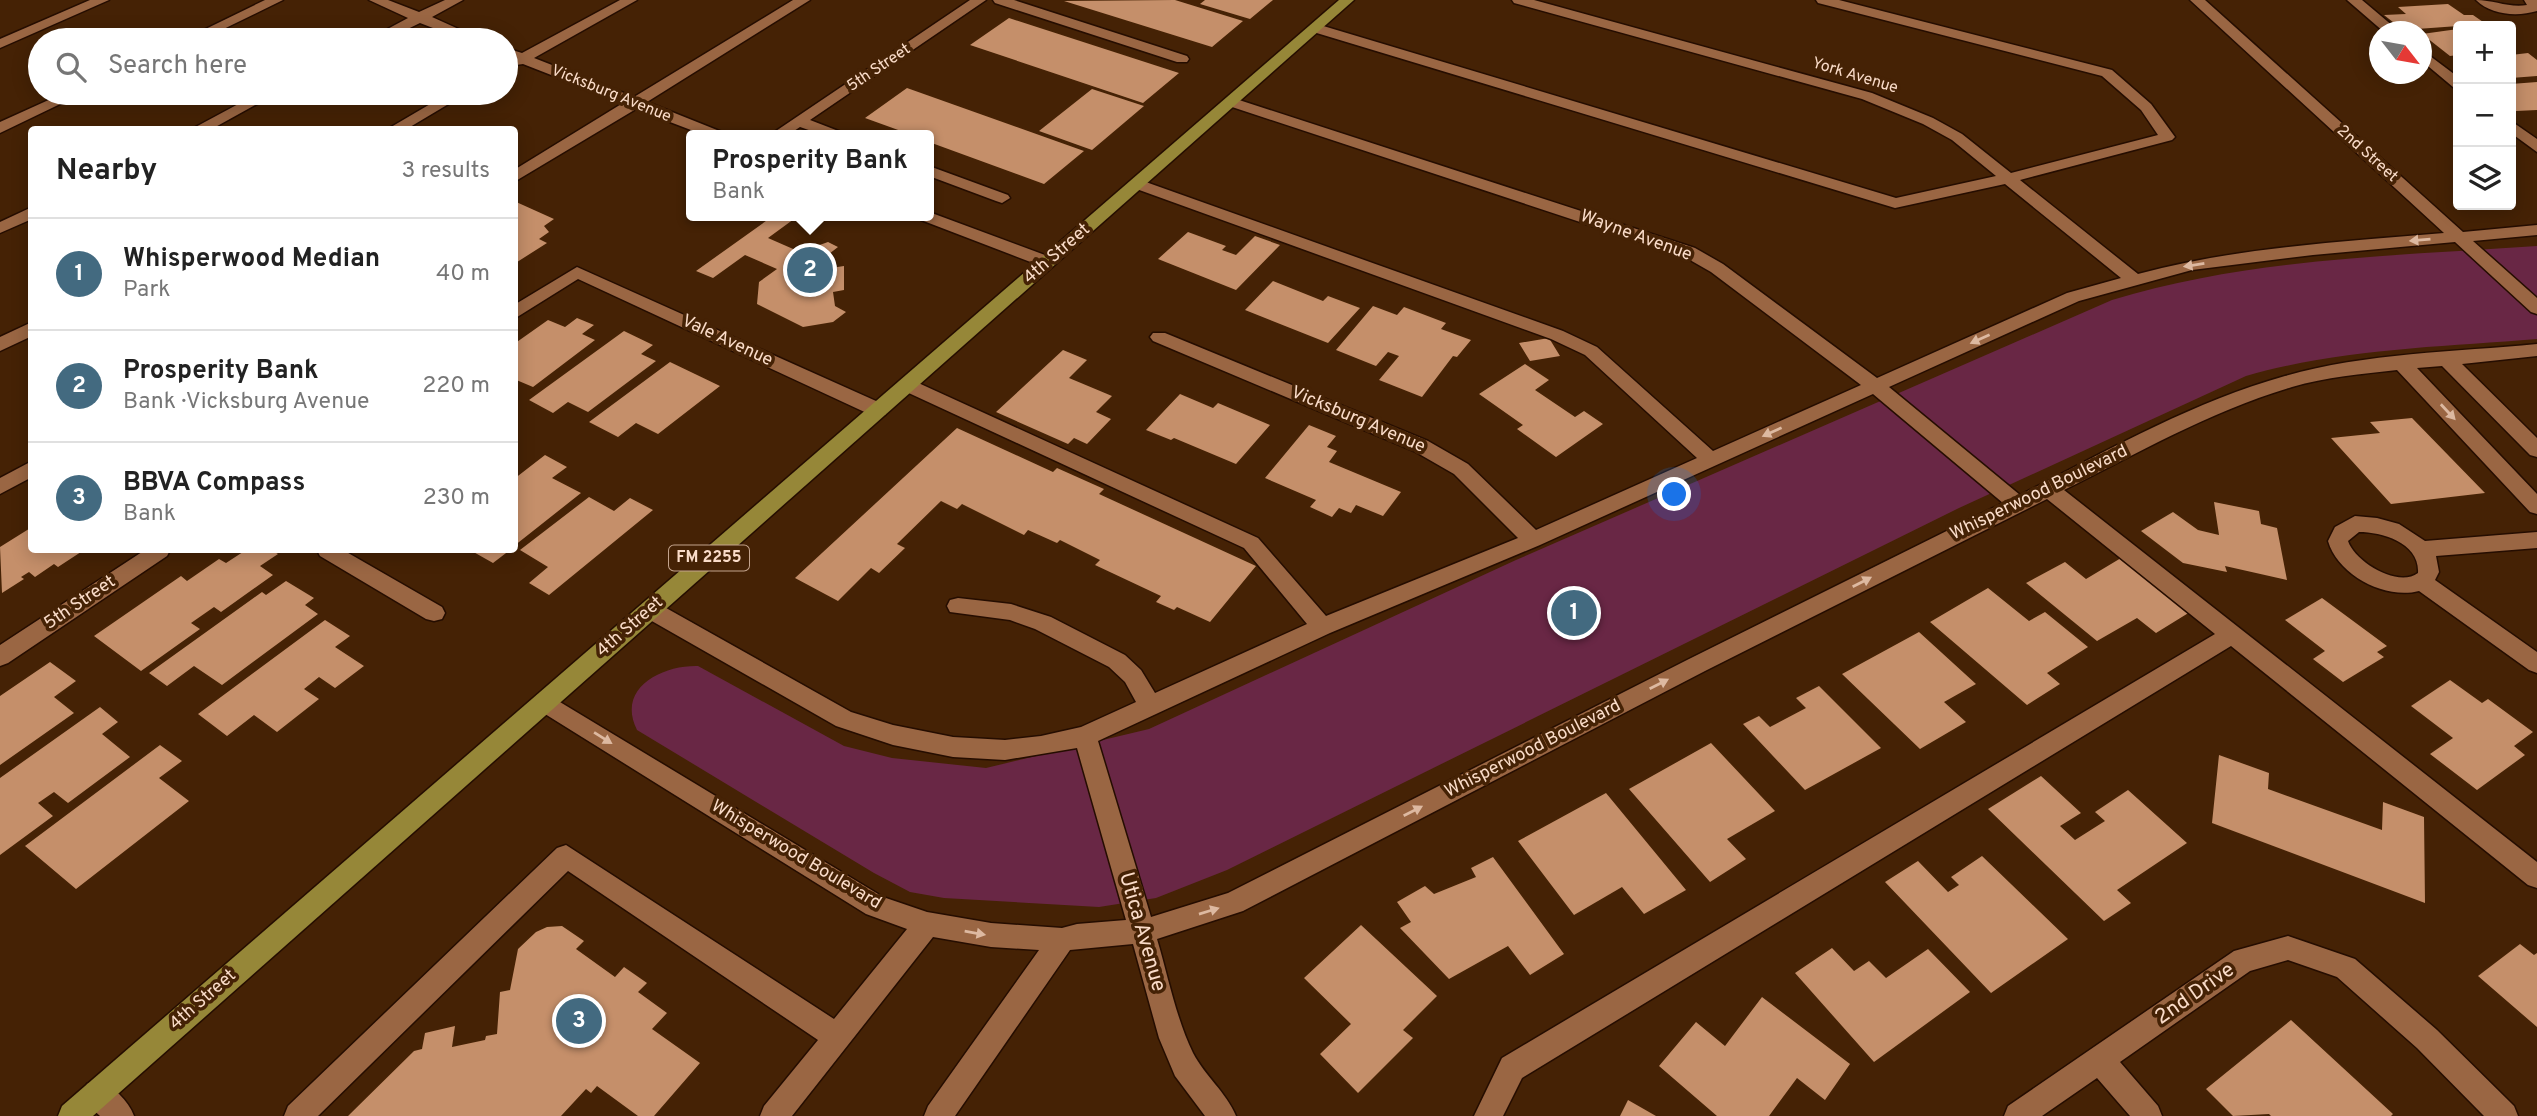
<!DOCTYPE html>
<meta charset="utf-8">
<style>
:root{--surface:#fff;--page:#f6f6f6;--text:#222;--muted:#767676;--line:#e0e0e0;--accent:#436a80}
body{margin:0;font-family:Overpass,sans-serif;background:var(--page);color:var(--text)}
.controls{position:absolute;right:21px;top:21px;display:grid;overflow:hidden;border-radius:7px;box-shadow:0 4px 18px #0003}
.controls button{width:63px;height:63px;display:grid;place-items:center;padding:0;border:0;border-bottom:2px solid var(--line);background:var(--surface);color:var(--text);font:35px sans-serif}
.compass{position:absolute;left:2369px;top:21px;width:63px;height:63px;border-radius:50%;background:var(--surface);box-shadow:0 4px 18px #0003;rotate:121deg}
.you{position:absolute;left:1675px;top:495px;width:24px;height:24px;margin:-18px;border:5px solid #fff;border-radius:50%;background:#1a73e8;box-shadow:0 0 0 10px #1a73e833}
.badge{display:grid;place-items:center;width:46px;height:46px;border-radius:50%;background:var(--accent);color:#fff;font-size:23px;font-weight:700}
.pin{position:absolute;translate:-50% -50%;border:4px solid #fff;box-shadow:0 2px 7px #0006}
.popup{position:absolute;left:686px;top:130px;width:248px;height:91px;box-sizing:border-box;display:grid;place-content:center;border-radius:7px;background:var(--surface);filter:drop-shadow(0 2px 5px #0005);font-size:23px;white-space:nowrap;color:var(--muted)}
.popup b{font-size:26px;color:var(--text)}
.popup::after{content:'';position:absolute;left:50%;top:100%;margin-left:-14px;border:14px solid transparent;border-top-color:var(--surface)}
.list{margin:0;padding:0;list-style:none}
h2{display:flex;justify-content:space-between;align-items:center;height:91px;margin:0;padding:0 28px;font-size:30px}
h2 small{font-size:23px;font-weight:400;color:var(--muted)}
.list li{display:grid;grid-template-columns:46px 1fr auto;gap:21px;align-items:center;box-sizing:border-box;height:112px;padding:0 28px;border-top:2px solid var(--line)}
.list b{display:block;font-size:26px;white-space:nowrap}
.list p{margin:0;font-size:23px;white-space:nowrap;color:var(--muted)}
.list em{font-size:23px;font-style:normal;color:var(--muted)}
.icon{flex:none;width:38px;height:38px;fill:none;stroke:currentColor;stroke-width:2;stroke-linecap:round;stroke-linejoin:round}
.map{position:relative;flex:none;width:2537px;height:1116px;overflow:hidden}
.search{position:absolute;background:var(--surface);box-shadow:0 4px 18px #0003;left:28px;top:28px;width:490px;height:77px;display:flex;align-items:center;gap:18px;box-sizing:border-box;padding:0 24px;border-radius:38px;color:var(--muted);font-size:26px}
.panel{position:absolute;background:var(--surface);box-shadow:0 4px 18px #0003;left:28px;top:126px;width:490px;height:427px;border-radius:7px}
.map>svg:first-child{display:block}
.green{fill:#692745}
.building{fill:#c58f6a}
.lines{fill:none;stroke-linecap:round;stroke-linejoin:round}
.minor-casing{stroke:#250d00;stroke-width:3}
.major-casing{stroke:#250d00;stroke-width:3}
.minor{fill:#9a6643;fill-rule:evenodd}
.major{fill:#968738;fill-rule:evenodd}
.oneway{fill:#ddb9a1}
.labels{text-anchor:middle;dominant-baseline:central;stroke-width:7;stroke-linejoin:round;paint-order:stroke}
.far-street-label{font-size:16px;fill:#fadcc9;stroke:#452205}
.shield{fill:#452205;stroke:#c4a48e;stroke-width:2}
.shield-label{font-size:16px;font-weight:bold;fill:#fadcc9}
.street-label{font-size:18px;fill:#fadcc9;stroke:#452205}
.near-street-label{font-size:21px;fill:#fadcc9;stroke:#452205}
</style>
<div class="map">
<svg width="2537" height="1116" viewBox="0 0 2537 1116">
<rect width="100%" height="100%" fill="#452205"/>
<path class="green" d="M2537 246V339C2439 347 2340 349 2246 376L1959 508 1227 870 1156 898 1099 907 944 898 910 892 874 873 637 730C616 688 662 665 698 666L844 746 892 758 986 768 1149 729 1516 560 2112 300C2251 258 2393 256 2537 246Z"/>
<path class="building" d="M1175 0 1243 21 1212 47 1064 1Z
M1205 0H1273L1250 19 1200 4Z
M2448 4 2464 15H2473L2486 24 2403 30 2384 15 2406 14 2398 7Z
M1009 18 1179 73 1143 103 970 45Z
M2458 29V55L2450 56 2422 34Z
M2528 53 2537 60V76L2511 78V55Z
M2537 82V110L2516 111 2511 107V84Z
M907 88 1084 151 1044 184 929 142V135H912L865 118Z
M1092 89 1144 106 1092 150 1039 131Z
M514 201 554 219 544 226 549 232 539 239 547 243 514 264Z
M773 216 794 219 768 238 800 252 828 242 838 247 829 254 831 268 844 266V290L833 292 835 306 846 312 833 322 803 327 757 304 759 282 777 269 745 255 713 278 696 271Z
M1188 232 1226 246 1222 250 1236 255 1255 236 1280 245 1236 290 1158 259Z
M1273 281 1323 301 1328 296 1360 308 1328 343 1245 310Z
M1373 306 1397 315 1404 307 1446 323 1441 329 1471 340 1457 357 1453 356 1422 397 1379 380 1399 356 1388 352 1376 366 1336 350Z
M577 318 594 325 582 334 595 340 533 387 514 379V344L548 320 565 327Z
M624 331 653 345 641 354 656 361 588 412 568 402 553 413 529 400Z
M1549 338 1560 356 1530 361 1519 343Z
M1063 350 1087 360 1069 378 1112 396 1096 412 1111 419 1087 444 1074 438 1068 444 996 412Z
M670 362 720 386 658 434 636 423 618 437 589 422Z
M1525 364 1549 380 1535 390 1575 417 1584 411 1603 424 1556 457 1517 429 1523 425 1479 394Z
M1180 394 1213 408 1218 403 1270 425 1236 464 1174 438 1171 440 1146 430Z
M2412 418 2485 493 2391 504 2331 438 2380 433 2370 422Z
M1309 425 1336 436 1327 447 1337 451 1329 462 1401 492 1383 516 1356 505 1351 513 1339 508 1332 517 1310 507 1316 500 1265 478Z
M957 428 1053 472 1057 468 1104 489 1099 494 1256 566 1210 622 1177 607 1174 610 1156 602 1161 596 1095 565 1100 560 1060 540 1057 543 1028 530 1024 535 962 504 957 509 941 501 897 544 905 548 879 573 871 568 838 601 795 578Z
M545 455 567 467 552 478 581 493 514 546V479Z
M589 497 614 511 630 498 653 510 549 595 529 583 548 567 520 550Z
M2214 502 2259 511 2261 524 2277 528 2287 580 2225 566 2227 572 2183 563 2141 531 2173 512 2198 530 2219 535Z
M32 527V550H84L58 567 54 564 35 577 29 572 21 577 24 579 2 593 0 547Z
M246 550H271L278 554 260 566 273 575 221 612 214 607 191 623 200 629 141 671 94 636 181 576 187 581 219 559 226 563Z
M470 550H510L493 563Z
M2121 558 2190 612 2156 633 2137 618 2097 641 2026 583 2065 562 2086 579Z
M286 581 314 598 305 605 318 614 222 685 194 666 167 686 149 673 262 592 266 595Z
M1988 588 2029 621 2045 612 2088 647 2047 673 2060 684 2027 705 1930 622Z
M2322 598 2387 646 2377 652 2384 657 2343 682 2313 659 2325 651 2285 620Z
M325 620 350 636 335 647 364 666 335 688 319 677 304 689 319 699 277 732 254 715 227 736 198 714Z
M1919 632 1976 684 1944 702 1966 722 1920 749 1842 674Z
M50 662 76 681 54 697 74 713 0 765V696Z
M2450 680 2482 703 2488 699 2533 732 2514 746 2525 755 2477 790 2430 754 2453 738 2411 706Z
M1819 686 1881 748 1805 790 1743 724 1759 716 1770 727 1806 708 1796 698Z
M100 707 118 722 102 734 130 757 68 803 54 792 38 803 53 816 0 855V778Z
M1711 743 1775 811 1727 839 1746 859 1710 882 1629 789Z
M160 745 182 761 159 778 189 801 76 889 25 846Z
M2219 755 2269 773 2268 789 2382 830 2383 802 2424 817 2425 903 2212 823Z
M2041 776 2081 813 2060 826 2075 840 2105 821 2095 812 2128 790 2187 843 2117 890 2131 903 2104 921 1988 809Z
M1606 793 1686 890 1644 914 1622 887 1574 915 1518 841Z
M1982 856 2068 939 1991 993 1885 882 1918 861 1948 892 1959 885 1951 877Z
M1493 857 1564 954 1530 975 1508 946 1449 979 1400 928 1411 922 1397 902 1425 886 1434 894 1476 877 1471 868Z
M1361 925 1437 996 1403 1030 1413 1038 1358 1093 1320 1054 1351 1024 1304 978Z
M562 926 584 941 576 949 615 977 624 967 647 983 638 992 667 1013 652 1029 700 1063 654 1116H638L597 1086 591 1093 586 1089 561 1116H348L414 1051 422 1049 425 1033 455 1026 452 1047 485 1040 486 1036 497 1034 500 992 510 990 518 949 536 932 547 927Z
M2520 944 2534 955 2537 953V1027L2478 976Z
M1832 948 1854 971 1869 961 1886 978 1928 949 1970 992 1874 1062 1795 973Z
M1762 997 1850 1064 1825 1100 1797 1078 1769 1116H1717L1659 1066 1696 1022 1725 1046Z
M2291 1020 2393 1114 2391 1116H2271L2269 1114 2233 1116 2206 1089Z
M1628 1100 1656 1116H1620Z"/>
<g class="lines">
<g class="minor-casing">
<path id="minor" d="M90 0H109L0 48V39Z
M265 0H283L201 40H183Z
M369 0H388L419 12 445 0H463L432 17 483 40H464L420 23 385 40H367L408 18Z
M620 0H637L534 58 634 97 793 0H810L647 102 722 132 725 135H704L636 109 514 182V170L623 103 523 64 509 66 507 63 511 59 506 57V48L522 53Z
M970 0H986L810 120 841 132 844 135H823L800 127 788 135H770Z
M993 0H1014L1187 56 1189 59 1187 62H1177L995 3Z
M1512 0H1534L1872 93 1933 118 1962 134 2011 173 2158 135 2141 110 2102 76 1818 3 1816 0H1839L2112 70 2151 104 2175 137 2172 140 2020 180 2138 274C2237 247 2342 242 2444 233L2190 0H2205L2463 232 2537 225V235L2473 241 2537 298V314L2531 312 2455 242 2313 255 2192 270 2079 301 1889 387 2020 495C2105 452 2192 402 2285 376 2364 353 2456 352 2537 344V356L2462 364 2537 438V457L2530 455 2442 366 2417 368 2537 494V514L2530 512 2397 370C2362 374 2326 377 2292 387 2211 411 2138 453 2064 490L2537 862V888L2528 885 2231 646 1522 1078 1503 1116H1474L1502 1058 2215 634 2047 499 1705 671 1243 911 1157 939C1168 976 1176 1018 1193 1053 1205 1076 1226 1092 1236 1116H1205L1175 1076 1159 1038 1133 944 1070 950 955 1116H924L928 1106 1039 950 991 947 933 937 792 1116H760L764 1106 818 1040 568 871 318 1116H284L288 1106 557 848 566 845 834 1019 907 929 866 914 537 709 534 702 537 695 545 693 883 897 927 912 991 923 1062 928 1077 924 1126 920 1077 748 1005 760 953 757 893 745 836 726 643 616 640 610 643 604 651 602 659 604 851 712 893 725 953 737 1005 740 1041 736 1081 727 1136 702 1125 682 1109 667 1035 629 1010 620 950 612 947 606 950 600 958 598 1011 604 1051 617 1125 655 1141 670 1155 693 1307 624 1244 548 900 389 898 385 900 381H914L1258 538 1326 616 1518 538 1454 474 1414 451 1153 341 1150 337 1153 333H1165L1428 441 1468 464 1536 530 1697 458 1585 355 1551 339 1131 187 1129 184 1131 181H1143L1563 331 1597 347 1713 451 1861 385 1711 272 1683 256 1226 105 1223 102 1226 99H1236L1695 248 1723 264 1877 378 2067 293 2121 278 2005 184 1895 208 1310 31 1308 28 1315 24 1320 25 1896 198 1996 176 1952 140 1923 124 1862 99 1514 3ZM1873 394 2003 503 1689 659 1228 893 1151 917 1098 741 1330 633 1540 545Z
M2347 0H2362L2400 32H2384Z
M2476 0C2494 0 2509 8 2527 5L2524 0H2537V11C2517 17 2491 15 2476 0Z
M2422 50 2458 77V88L2453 87 2422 61Z
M64 93H83L0 133V122Z
M259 93H277L210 130H190Z
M449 93H467L405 130H386Z
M2511 121 2537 139V152L2511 133Z
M929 166 1008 195 1010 198 1002 203 996 201 929 176Z
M32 207V219L0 233V222Z
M929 212 1053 258 1056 262 1047 267 1041 266 921 220 919 216H929Z
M577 267 885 405 888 410 885 415H871L578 279 514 319V305Z
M32 322V336L0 351V337Z
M32 461V477L0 494V478Z
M2355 516 2377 518 2399 524 2425 541 2537 532V548L2436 556 2439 572 2435 580 2537 652V673L2529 670 2419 591C2385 600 2338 575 2328 541L2335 527ZM2359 532C2382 532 2420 543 2418 573 2398 588 2355 562 2348 541Z
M145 550H170L167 556 8 663 0 666V645Z
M317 550H343L442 607 445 613 442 619 434 621 426 619 320 556Z
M2288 936 2355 959 2437 1030 2514 1106 2518 1116H2484L2417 1048 2337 977 2288 960 2250 971 2120 1062 2158 1106 2162 1116H2130L2097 1078 2042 1116H2004L2008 1106 2234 951Z
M97 1080C113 1086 128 1100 134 1116H100L87 1104 83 1094 87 1084Z"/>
</g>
<g class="major-casing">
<path id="major" d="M1339 0H1354L93 1116H58L62 1106Z"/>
</g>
<use href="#minor" class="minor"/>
<use href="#major" class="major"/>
</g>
<defs><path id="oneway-solid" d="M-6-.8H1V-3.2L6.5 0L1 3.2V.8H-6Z" transform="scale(1.75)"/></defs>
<g class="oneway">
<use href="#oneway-solid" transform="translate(2420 240) rotate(175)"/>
<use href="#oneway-solid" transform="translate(2194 265) rotate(171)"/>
<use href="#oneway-solid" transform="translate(1980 339) rotate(156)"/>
<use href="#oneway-solid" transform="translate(2448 412) rotate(47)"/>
<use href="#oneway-solid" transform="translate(1772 432) rotate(156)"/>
<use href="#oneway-solid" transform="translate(1862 582) rotate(-27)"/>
<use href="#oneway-solid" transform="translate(1659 684) rotate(-27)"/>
<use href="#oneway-solid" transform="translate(603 738) rotate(32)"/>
<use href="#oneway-solid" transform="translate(1413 811) rotate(-27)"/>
<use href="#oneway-solid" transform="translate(1209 911) rotate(-17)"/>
<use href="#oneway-solid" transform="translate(975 933) rotate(10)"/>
</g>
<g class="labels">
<g class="far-street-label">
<text transform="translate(879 68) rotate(-34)">5th Street</text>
<text transform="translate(1855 76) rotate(17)">York Avenue</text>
<text transform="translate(611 94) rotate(22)">Vicksburg Avenue</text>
<text transform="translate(2367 154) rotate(42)">2nd Street</text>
</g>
<rect class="shield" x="669" y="545.5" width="80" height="25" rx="5"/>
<g class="shield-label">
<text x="709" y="558">FM 2255</text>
</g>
<g class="street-label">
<text transform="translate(1636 236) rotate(20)">Wayne Avenue</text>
<text transform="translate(1057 254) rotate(-41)">4th Street</text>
<text transform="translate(727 341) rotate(25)">Vale Avenue</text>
<text transform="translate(1358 420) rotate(23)">Vicksburg Avenue</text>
<text transform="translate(2039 493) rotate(-26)">Whisperwood Boulevard</text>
<text transform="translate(80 603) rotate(-34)">5th Street</text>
<text transform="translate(630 627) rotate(-41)">4th Street</text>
<text transform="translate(1533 749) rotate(-27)">Whisperwood Boulevard</text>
<text transform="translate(796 855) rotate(31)">Whisperwood Boulevard</text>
<text transform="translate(203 1000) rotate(-41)">4th Street</text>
</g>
<g class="near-street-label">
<text transform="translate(1142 932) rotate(74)">Utica Avenue</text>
<text transform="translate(2195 994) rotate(-35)">2nd Drive</text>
</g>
</g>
</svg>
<div class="controls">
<button>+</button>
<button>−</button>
<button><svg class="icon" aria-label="layers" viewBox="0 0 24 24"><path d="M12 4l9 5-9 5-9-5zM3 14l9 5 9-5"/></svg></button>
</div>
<svg class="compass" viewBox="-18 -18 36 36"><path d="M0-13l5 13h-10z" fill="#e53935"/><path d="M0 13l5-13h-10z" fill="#767676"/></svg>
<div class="you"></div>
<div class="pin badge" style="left:1574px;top:613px">1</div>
<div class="pin badge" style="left:810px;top:270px">2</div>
<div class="popup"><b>Prosperity Bank</b>Bank</div>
<div class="pin badge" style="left:579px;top:1021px">3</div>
<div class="search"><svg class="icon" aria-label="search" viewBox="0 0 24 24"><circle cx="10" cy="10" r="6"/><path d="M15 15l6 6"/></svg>Search here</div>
<section class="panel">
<h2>Nearby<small>3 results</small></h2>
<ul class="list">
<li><span class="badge">1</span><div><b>Whisperwood Median</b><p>Park</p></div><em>40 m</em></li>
<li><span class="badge">2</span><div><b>Prosperity Bank</b><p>Bank · Vicksburg Avenue</p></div><em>220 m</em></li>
<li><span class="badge">3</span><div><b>BBVA Compass</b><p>Bank</p></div><em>230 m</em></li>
</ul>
</section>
</div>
